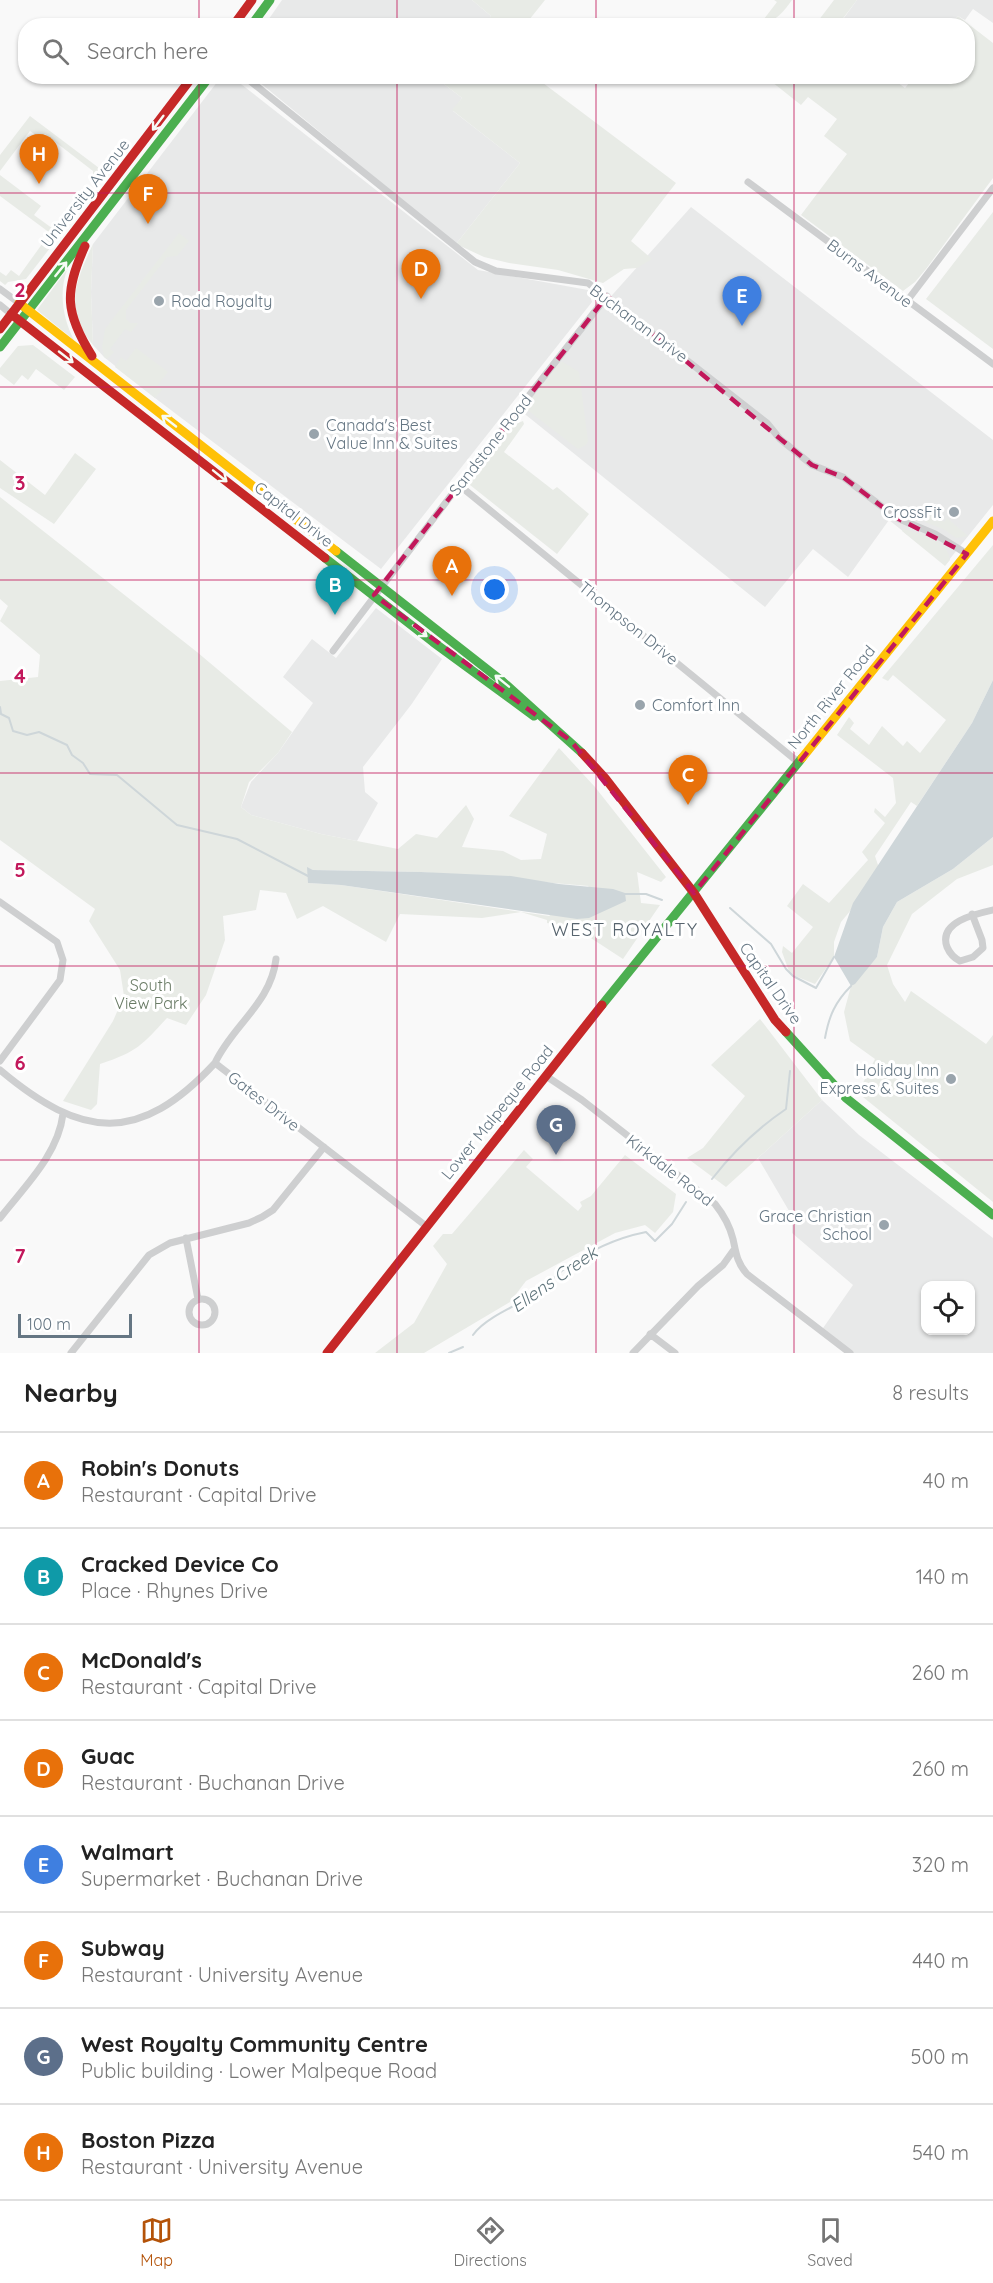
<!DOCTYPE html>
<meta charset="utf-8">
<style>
:root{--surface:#fff;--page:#f6f6f6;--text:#222;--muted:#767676;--line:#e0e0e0;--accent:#b45309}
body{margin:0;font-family:Quicksand,sans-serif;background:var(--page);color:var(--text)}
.controls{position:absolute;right:18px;bottom:18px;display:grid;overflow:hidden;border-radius:12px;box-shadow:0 2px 4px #0004}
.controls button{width:54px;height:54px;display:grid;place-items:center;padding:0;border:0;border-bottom:2px solid var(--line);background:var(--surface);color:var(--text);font:30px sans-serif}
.scale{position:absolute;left:18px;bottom:15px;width:114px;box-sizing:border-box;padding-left:6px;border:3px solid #657683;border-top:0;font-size:16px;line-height:21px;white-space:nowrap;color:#657683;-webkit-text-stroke:4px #fff;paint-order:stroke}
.you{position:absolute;left:495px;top:590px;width:21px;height:21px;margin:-15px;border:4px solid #fff;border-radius:50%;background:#1a73e8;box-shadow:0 0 0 9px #1a73e833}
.badge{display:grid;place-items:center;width:39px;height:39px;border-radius:50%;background:var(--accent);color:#fff;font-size:20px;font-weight:700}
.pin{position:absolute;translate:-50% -50px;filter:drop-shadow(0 2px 3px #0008)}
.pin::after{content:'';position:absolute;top:32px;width:21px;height:18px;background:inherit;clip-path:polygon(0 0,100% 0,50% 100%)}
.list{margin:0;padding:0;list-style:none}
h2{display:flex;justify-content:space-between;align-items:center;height:78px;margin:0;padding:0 24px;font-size:26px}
h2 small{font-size:20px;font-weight:400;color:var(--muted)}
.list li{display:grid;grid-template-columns:39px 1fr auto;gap:18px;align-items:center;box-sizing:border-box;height:96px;padding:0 24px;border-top:2px solid var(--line)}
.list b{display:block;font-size:22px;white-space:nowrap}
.list p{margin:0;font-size:20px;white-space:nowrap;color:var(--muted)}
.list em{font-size:20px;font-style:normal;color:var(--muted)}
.icon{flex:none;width:33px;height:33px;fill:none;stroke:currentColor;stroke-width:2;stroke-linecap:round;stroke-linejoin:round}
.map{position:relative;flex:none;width:993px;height:1353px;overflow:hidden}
.search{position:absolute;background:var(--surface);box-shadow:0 2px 4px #0004;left:18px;right:18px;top:18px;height:66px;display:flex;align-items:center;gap:15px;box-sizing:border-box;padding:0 21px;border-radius:24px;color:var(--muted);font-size:22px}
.sheet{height:846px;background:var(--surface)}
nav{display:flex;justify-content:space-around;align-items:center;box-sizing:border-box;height:84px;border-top:2px solid var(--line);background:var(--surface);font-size:16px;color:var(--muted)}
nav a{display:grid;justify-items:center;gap:3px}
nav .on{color:var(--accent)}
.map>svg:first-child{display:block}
.built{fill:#e8e9e9;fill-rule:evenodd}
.green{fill:#e8ebe6;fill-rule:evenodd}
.water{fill:#ced6d9}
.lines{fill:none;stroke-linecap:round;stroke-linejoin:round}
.stream{stroke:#ced6d9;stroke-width:2}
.street{stroke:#cecfd0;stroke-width:7}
.fast{stroke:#4caf50;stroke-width:9}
.slow{stroke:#ffc107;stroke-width:9}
.jam{stroke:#c62828;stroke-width:9}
.oneway{stroke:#f6fbf6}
.marked{fill:none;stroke:#c2185b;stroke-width:4.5;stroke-dasharray:12 8;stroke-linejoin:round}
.grid{fill:none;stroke:#c2185b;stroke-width:1.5;stroke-opacity:0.55}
.poi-dot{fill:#99a4ac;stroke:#fff;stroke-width:2}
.labels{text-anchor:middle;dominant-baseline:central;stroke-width:6;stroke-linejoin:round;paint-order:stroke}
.street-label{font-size:16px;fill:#657683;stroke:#fff}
.poi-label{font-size:16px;fill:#657683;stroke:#fff;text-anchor:start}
.park-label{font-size:16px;fill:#687a64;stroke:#fff}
.neighbourhood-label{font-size:18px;letter-spacing:1.5px;fill:#57646e;stroke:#fff}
.water-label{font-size:18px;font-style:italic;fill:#60757c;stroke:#fff}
.grid-label{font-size:20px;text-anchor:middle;font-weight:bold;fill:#c2185b;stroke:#fff;stroke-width:6;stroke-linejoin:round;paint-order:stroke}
</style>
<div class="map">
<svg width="993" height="1353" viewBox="0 0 993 1353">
<rect width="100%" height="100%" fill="#f9f9f9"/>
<path class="built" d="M282 0H472L491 16 485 26H264Z
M857 0H993V23L973 9 965 20 958 16 951 25 838 26Z
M221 77H232L478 270 588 290 592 302 381 569 155 398 104 357 93 345 91 292 93 244Z
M253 77H443L440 81 462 98 453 111 520 163 456 244Z
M691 207 993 440V505L945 565 889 520 848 577 813 549 765 607 521 411 605 303Z
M376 608 442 659 411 705 363 767 365 792 378 803 357 841 321 834 251 815 241 807 251 782 278 753 313 703 283 677 312 639 336 658Z
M822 1100 859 1135 993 1238V1353H852L821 1331 853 1285 792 1233V1216L758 1158ZM926 1286H970V1330H926Z"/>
<path class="green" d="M472 0H545L525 25 485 26 491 16Z
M774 0H792C784 11 775 23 760 24L777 2Z
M834 0H857L838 25H815Z
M958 16 993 43V178L926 269 915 282 903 291 801 215 847 154 824 136 837 119 808 97 801 105 772 82 776 76 890 77 905 88 914 77 968 76V26L951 25Z
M443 76 535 77 676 183 631 241 652 259 637 268 624 269 603 283 558 270 509 263 484 257 456 244 520 163 452 110 462 98 440 81Z
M30 116 107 174 104 179 93 178V171L45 134 40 138 30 131 0 171V155Z
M0 175 41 206 34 215 56 231 90 188 92 194 26 279 8 282 5 285 0 281V272L6 276 11 270 19 276 50 233 0 196Z
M993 212V349L926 299Z
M179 233 189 241 177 256 167 257 126 310V319L130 323H138L131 332 125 329 110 349 114 352 107 359 104 357 102 347 105 329Z
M93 244 91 292 93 345C63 309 76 281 93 244Z
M68 268C58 291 63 319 74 340L37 310Z
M33 345 75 377 64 390 36 369 28 380 22 375 14 385 0 374V368L18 346Z
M136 348 168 372 157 386 162 390 155 398 115 367 121 357 126 361Z
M563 362 579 372 588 441 586 445 578 449 525 408 526 405 558 363Z
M523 421 524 424 504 452 553 490 557 487 589 514 557 554 470 485 473 475 513 425Z
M75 453 96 469 54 524 0 488V460L45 495Z
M0 497 197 652 292 732 278 753 249 782 241 807 251 815 321 834 398 849 416 834 437 838 466 805 474 819 462 847 503 851 521 860 541 859 547 834 509 816 559 748 595 787 666 877 661 882 637 872 641 903 660 905 623 959 577 929 547 923V920L521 912 482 918 400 914 386 942 323 906 297 919 286 893 260 890 256 910 223 916 225 940 206 995 186 1025 167 1018C142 1045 137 1052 100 1064L97 1104 91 1110 63 1101 113 1021 124 996 120 970 89 921 95 909 0 840V681L38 677 40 655 0 621 8 606 0 599ZM308 868 313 870 421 872 589 886 549 916 341 885 308 883Z
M931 513 944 522 947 518 968 536 956 538 945 530 925 522Z
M903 529C920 533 948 540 950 560L945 566 902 531Z
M993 545V680L972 723 917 806 911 802 875 856 881 874 841 922 834 942V957L815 984 790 974 782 952 783 946 792 953 813 927 787 906 803 884 829 903 868 860 862 852 885 823 874 812 875 808 885 817 896 803 893 778 837 735 849 717 854 723 850 729 869 745 882 726 903 746 907 741 920 753 946 720 893 675 888 681 882 678Z
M993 837V865L957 879 912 914 887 965 893 984 905 1002 911 991 986 1044 993 1035V1202L858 1093 875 1059 850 1041 844 1012 851 986 877 957 883 927 897 902 953 869Z
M760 1019 822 1100 726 1187 687 1158 703 1148 745 1096 711 1065Z
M524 1150 533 1159 526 1167 578 1211 582 1206 580 1202 591 1196 625 1155 676 1194 673 1212 655 1233 645 1225 615 1233 526 1281 510 1302 424 1353H375L414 1323 447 1264 433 1246 443 1234H452Z"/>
<path class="water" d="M993 680V837L953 869 897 902 883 927 877 957 855 984 851 986 834 957 853 903 972 723Z
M307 867 313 870 421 872 511 876 559 884 613 889 625 893 626 901 589 918 577 919 341 885 308 883Z"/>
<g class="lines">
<path class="stream" d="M0 707 1 714 9 718 13 731 27 735 39 732 67 745 72 755 83 763 90 774 117 775 177 825 237 839 308 876
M624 894H646L662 900
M730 908 771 944 786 969 793 976 816 988 834 957
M825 1038C829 1016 835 1002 851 986
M712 1179C733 1152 758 1128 786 1109L790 1071
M473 1335C485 1318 517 1305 535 1295 546 1288 553 1277 563 1270 588 1251 616 1238 646 1232L655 1241 672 1224 686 1202
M449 1353 463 1347"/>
<path class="street" d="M244 76 475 262 496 271 588 283 767 423 780 439 812 465 843 477 897 518 935 534 967 554
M748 182 993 364
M0 289 19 303
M907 301 993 188
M0 305 11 314
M459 485 798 762
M333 651 459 485 607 296
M0 902 57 942 63 960 60 980 0 1061
M972 914 982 940 983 948 973 957 960 961C954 958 950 954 947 947 938 922 975 914 993 910
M215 1063C232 1026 271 1003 276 959
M0 1070C82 1139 139 1145 215 1063L426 1226
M546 1076 582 1100 715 1204C723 1214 730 1227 733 1239 736 1253 737 1263 747 1274L850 1353
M0 1218C24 1187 58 1155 63 1114
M186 1238 198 1299
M189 1312a13 13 0 1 1 26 0a13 13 0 1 1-26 0Z
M650 1334 675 1353
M71 1353 149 1255 170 1243 249 1223 262 1217 273 1210 324 1147
M633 1353 698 1286 723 1265 733 1251"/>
<path class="fast" d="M251 26 270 0
M0 347 210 76
M336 551 502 681 582 753
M325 558 433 642 534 716
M602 1005 802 758
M786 1032 846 1098 993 1215"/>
<path class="slow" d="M19 303 336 551
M802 758 993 521"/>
<path class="jam" d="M233 26 252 0
M85 246C64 292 65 313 92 356
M11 314 325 558
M0 329 193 76
M582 753 605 778 694 893 775 1020 786 1032
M327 1353 602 1005"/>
</g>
<defs><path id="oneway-shaft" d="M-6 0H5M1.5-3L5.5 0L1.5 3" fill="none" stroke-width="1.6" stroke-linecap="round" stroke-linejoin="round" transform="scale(1.5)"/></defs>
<g class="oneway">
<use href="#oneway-shaft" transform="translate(158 123) rotate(127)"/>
<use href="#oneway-shaft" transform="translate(61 269) rotate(-51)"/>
<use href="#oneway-shaft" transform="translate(66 357) rotate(38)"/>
<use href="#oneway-shaft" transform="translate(169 421) rotate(-142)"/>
<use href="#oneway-shaft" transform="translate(220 476) rotate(39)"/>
<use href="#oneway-shaft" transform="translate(420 631) rotate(38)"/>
<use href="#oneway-shaft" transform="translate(502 681) rotate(-141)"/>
</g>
<path class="marked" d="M607 296 812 465 843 477 897 518 967 554 694 893 571 741 374 595Z"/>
<path class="grid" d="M199 0V26M397 0V26M596 0V26M794 0V26M199 76V1353M397 76V1353M596 76V1353M794 76V1353M0 193H993M0 387H993M0 580H993M0 773H993M0 966H993M0 1160H993"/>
<g class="poi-dot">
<circle cx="159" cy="301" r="6"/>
<circle cx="314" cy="434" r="6"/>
<circle cx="954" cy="512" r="6"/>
<circle cx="640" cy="705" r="6"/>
<circle cx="951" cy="1079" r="6"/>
<circle cx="884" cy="1225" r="6"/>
</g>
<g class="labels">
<g class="street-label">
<text transform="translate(85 193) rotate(-52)">University Avenue</text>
<text transform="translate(870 273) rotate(37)">Burns Avenue</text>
<text transform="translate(639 323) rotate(37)">Buchanan Drive</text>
<text transform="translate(490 445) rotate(-52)">Sandstone Road</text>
<text transform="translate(294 514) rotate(38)">Capital Drive</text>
<text transform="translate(629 623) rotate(39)">Thompson Drive</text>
<text transform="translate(831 697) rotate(-51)">North River Road</text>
<text transform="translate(771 983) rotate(55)">Capital Drive</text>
<text transform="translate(264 1101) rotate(38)">Gates Drive</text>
<text transform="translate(497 1112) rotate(-51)">Lower Malpeque Road</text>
<text transform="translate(670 1170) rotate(38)">Kirkdale Road</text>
</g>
<g class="poi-label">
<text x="171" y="301">Rodd Royalty</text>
<text x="326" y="425">Canada's Best<tspan x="326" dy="18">Value Inn &amp; Suites</tspan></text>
<text x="942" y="512" text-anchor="end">CrossFit</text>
<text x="652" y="705">Comfort Inn</text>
<text x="939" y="1070" text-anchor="end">Holiday Inn<tspan x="939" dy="18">Express &amp; Suites</tspan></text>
<text x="872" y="1216" text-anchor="end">Grace Christian<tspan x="872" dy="18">School</tspan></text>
</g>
<g class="park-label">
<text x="151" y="985">South<tspan x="151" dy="18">View Park</tspan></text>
</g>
<g class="neighbourhood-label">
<text x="625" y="929">WEST ROYALTY</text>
</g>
<g class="water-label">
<text transform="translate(554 1279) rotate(-35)">Ellens Creek</text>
</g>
</g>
<g class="grid-label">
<text x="20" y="297">2</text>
<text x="20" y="490">3</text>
<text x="20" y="683">4</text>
<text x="20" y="877">5</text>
<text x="20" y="1070">6</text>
<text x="20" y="1263">7</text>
</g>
</svg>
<div class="controls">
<button><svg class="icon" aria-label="locate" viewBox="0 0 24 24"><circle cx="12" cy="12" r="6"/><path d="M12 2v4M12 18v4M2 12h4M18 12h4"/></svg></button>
</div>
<div class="scale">100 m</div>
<div class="you"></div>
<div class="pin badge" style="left:452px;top:596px;background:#e8710a">A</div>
<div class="pin badge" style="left:335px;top:615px;background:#0f9aa8">B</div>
<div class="pin badge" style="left:688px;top:805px;background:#e8710a">C</div>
<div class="pin badge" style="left:421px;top:299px;background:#e8710a">D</div>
<div class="pin badge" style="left:742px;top:326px;background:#3f7fe0">E</div>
<div class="pin badge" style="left:148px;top:224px;background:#e8710a">F</div>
<div class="pin badge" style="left:556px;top:1155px;background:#5c6f8a">G</div>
<div class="pin badge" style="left:39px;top:184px;background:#e8710a">H</div>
<div class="search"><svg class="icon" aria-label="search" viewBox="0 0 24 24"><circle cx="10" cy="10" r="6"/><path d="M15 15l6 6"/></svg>Search here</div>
</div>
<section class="sheet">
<h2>Nearby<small>8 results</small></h2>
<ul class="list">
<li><span class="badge" style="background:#e8710a">A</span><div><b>Robin's Donuts</b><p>Restaurant · Capital Drive</p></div><em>40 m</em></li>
<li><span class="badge" style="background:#0f9aa8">B</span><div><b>Cracked Device Co</b><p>Place · Rhynes Drive</p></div><em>140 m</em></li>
<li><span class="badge" style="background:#e8710a">C</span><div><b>McDonald's</b><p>Restaurant · Capital Drive</p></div><em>260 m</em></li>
<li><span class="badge" style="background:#e8710a">D</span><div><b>Guac</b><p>Restaurant · Buchanan Drive</p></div><em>260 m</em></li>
<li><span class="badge" style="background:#3f7fe0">E</span><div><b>Walmart</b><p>Supermarket · Buchanan Drive</p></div><em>320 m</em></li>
<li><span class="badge" style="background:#e8710a">F</span><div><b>Subway</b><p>Restaurant · University Avenue</p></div><em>440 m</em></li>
<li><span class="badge" style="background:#5c6f8a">G</span><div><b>West Royalty Community Centre</b><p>Public building · Lower Malpeque Road</p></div><em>500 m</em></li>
<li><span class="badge" style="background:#e8710a">H</span><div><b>Boston Pizza</b><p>Restaurant · University Avenue</p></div><em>540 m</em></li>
</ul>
</section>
<nav>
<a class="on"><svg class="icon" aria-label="map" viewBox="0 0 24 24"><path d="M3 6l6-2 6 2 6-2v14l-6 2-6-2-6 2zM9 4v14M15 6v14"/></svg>Map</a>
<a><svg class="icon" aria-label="directions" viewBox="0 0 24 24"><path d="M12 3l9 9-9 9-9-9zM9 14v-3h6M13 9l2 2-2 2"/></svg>Directions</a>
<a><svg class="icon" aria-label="saved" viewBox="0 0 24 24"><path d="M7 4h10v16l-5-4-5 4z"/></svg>Saved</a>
</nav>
